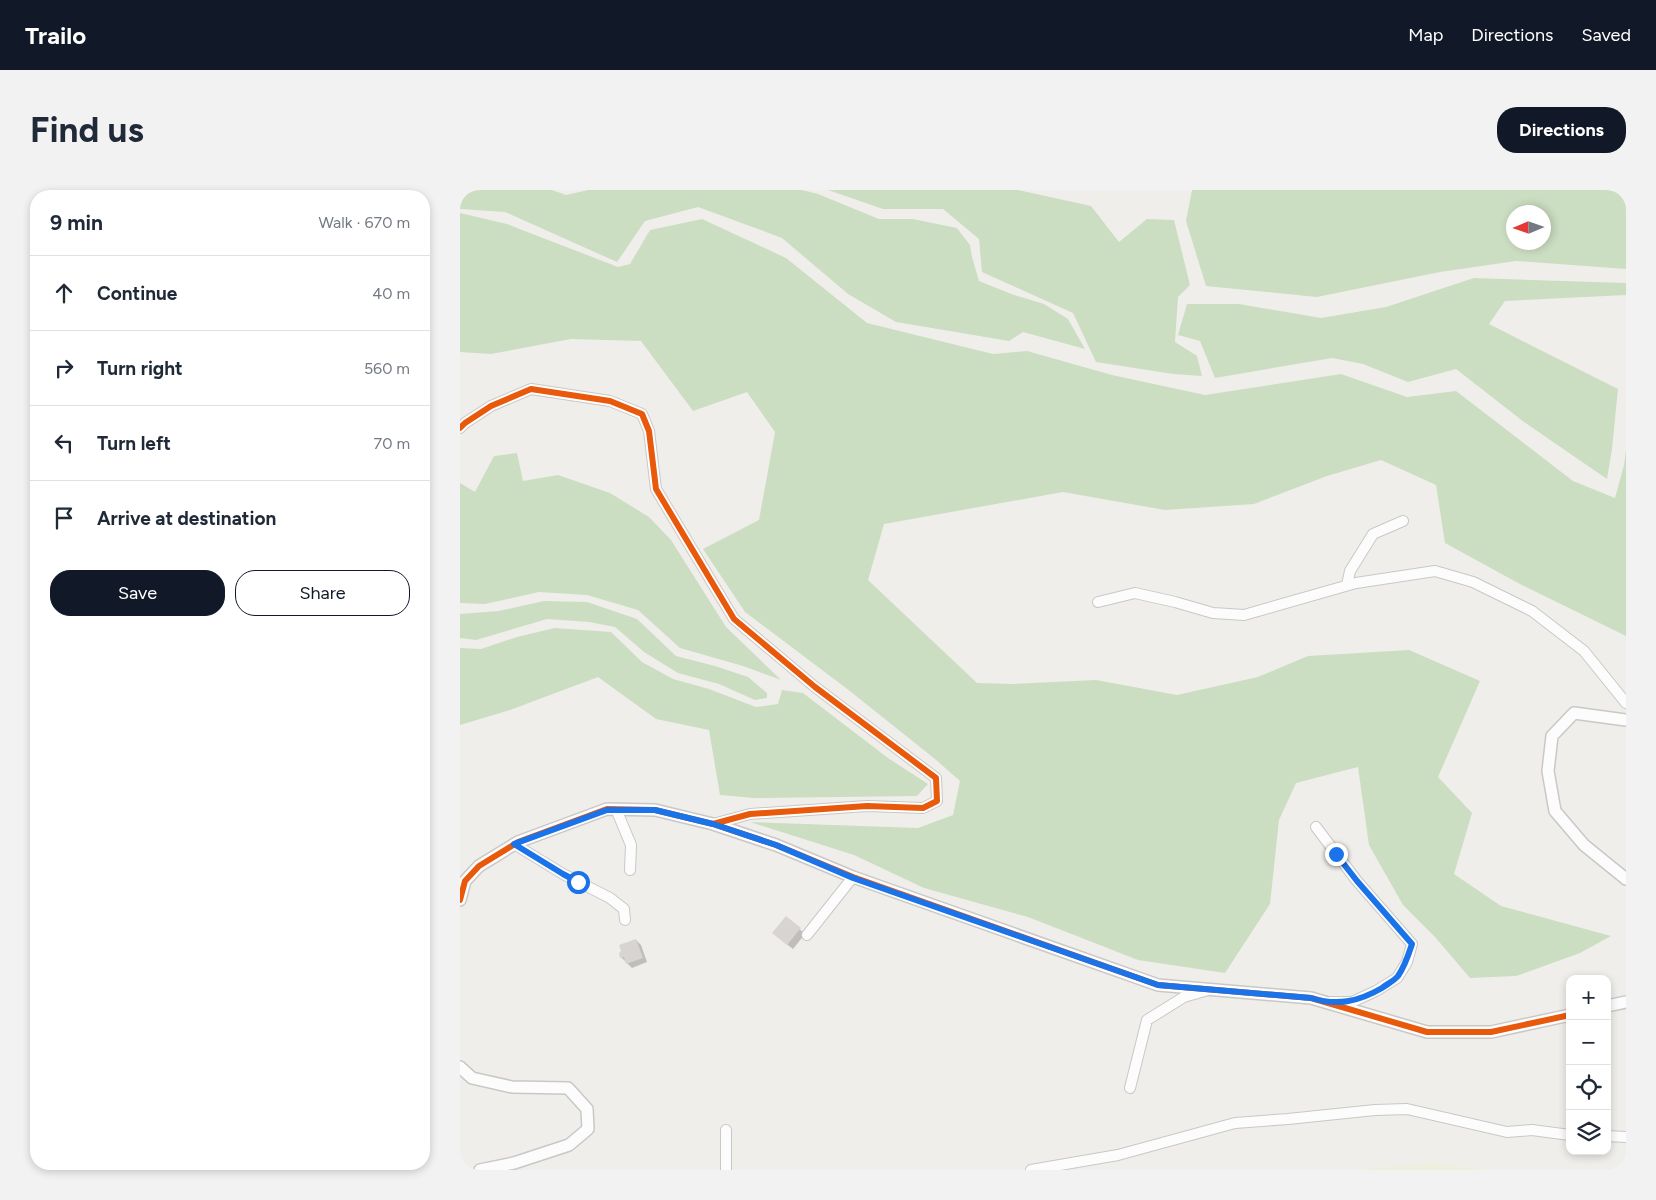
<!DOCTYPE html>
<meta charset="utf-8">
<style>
:root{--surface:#fff;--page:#f2f2f3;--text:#1f2937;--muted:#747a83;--line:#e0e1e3;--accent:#111827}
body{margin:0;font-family:Figtree,sans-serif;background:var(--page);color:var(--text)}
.controls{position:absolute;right:15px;bottom:15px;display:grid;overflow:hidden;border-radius:10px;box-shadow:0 2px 8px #0003}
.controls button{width:45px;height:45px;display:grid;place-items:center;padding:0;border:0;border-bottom:1px solid var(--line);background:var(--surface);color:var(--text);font:25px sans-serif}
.compass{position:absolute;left:1046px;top:15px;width:45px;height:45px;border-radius:50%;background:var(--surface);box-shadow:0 2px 8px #0003;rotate:268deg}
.stop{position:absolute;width:15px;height:15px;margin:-11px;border:4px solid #1a73e8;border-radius:50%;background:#fff}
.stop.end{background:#1a73e8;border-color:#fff;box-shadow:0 1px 5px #0008}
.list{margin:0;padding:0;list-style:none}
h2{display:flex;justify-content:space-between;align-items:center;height:65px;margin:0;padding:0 20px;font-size:21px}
h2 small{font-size:16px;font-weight:400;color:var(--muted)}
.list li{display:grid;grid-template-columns:32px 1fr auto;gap:15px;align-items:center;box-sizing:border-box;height:75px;padding:0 20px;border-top:1px solid var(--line)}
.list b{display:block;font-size:19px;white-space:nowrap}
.list em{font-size:16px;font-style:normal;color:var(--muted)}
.actions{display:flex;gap:10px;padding:15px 20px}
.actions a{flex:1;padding:11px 0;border:1px solid var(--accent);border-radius:20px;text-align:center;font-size:18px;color:var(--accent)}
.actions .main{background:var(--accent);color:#fff}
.icon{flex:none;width:28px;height:28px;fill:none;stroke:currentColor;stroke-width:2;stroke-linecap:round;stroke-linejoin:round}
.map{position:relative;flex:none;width:1166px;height:980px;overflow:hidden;border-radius:20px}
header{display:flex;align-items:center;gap:30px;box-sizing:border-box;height:70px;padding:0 25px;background:var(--accent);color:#fff}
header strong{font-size:24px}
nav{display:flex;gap:28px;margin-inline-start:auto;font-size:18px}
.intro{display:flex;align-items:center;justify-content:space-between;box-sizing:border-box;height:120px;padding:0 30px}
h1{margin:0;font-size:35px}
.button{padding:12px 22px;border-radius:20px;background:var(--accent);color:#fff;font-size:18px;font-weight:700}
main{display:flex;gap:30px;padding:0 30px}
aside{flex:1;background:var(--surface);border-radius:20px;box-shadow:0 2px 8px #0003}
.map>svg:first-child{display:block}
.farmland{fill:#efefdf}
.forest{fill:#cbdec1;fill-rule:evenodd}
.shadow{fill:#0003}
.building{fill:#d7d4d2}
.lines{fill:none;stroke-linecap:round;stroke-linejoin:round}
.minor-casing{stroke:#c9c8c7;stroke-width:12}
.tertiary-casing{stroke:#c9c8c7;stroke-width:14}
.minor{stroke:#fdfcfc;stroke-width:10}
.tertiary{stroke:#fdfcfc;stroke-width:11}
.cycleway-casing{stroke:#fff;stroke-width:9}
.cycleway{stroke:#e8590c;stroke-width:6}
.route{stroke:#1a73e8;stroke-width:6}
</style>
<header>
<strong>Trailo</strong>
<nav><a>Map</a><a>Directions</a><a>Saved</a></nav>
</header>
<div class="intro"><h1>Find us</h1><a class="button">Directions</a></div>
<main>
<aside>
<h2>9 min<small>Walk · 670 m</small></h2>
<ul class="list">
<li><svg class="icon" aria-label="ahead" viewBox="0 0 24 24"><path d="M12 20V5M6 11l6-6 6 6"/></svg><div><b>Continue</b></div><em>40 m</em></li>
<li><svg class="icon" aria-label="right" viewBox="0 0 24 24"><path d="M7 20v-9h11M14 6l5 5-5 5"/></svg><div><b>Turn right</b></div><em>560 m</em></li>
<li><svg class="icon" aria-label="left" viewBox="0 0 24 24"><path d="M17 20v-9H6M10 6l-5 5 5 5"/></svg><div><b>Turn left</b></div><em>70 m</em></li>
<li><svg class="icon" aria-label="arrive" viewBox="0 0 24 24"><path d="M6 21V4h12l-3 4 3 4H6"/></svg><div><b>Arrive at destination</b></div></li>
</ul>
<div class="actions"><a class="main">Save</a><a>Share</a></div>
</aside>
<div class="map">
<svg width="1166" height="980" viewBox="0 0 1166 980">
<rect width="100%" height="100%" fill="#f0eeeb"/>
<path class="farmland" d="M972 972 1026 980H893Z"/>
<path class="forest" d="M0 0H92L106 5 128 0H342L358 4 419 29H453L497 38 510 55 512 67 519 91 554 105 584 114 608 129 625 159 563 142 549 151 436 132 388 104 322 48 238 17 185 31 157 72 45 22 0 19Z
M368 0H558L631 16 659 52 687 29 714 30 730 95 718 107 715 152 737 166 742 186 713 184 636 172 613 123 522 82 519 49 483 19H423Z
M732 0H1166V79L1056 71 980 82 857 107 746 96 726 31ZM1054 22H1084V52H1054Z
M0 23 47 34 158 77 170 74 190 40 242 29 326 68 407 133 533 164 567 161 652 185 745 205 881 184 947 207 996 201 1113 291 1155 308 1164 275 1166 260V446L1058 393 985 353 976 295 921 270 867 286 794 314 705 320 603 302 424 334 408 390 517 493 552 494 636 490 717 505 798 487 848 466 949 460 1020 491 978 587 1012 623 994 684 1041 716 1151 746 1120 763 1056 786 1010 788 975 747 943 715 909 655 898 577 836 593 819 630 810 714 765 783 678 770 568 727 464 698 394 665 290 632 458 638 493 625 500 591 475 569 386 498 285 422 243 359 299 330 315 242 287 202 233 221 181 151 111 149 31 164 0 162Z
M1014 88 1166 93V105L1045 111 1029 134 1158 199 1152 259 1147 289 1064 232 996 179 948 192 903 174 872 168 755 188 740 151 718 145 727 114H779L861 128 926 117Z
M57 263 63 291 98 285 150 303 189 327 211 350 266 437 321 490 283 476 220 458 178 420 127 405 79 402 25 414 0 413V293L15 302 34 266Z
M84 411 127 412 177 429 216 466 255 476 288 487 307 503V508L295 510 259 494 218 483 184 462 155 437 129 432 87 429 16 450 0 448V424L39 421Z
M95 438 151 442 182 472 213 489 249 499 296 517 318 514 322 500 343 503 428 568 468 594 457 606 294 608 260 605 249 540 196 529 138 487 50 520 0 535V458L21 459 57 447Z"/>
<path class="shadow" d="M326 727 345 744 333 759 319 748Z
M176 750 181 755 187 772 172 778 161 767Z"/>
<path class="building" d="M326 726 341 738 327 755 312 743Z
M176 749 183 768 166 774 164 767 160 768 159 763 161 761 159 755Z"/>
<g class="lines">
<g class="minor-casing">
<path id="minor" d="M0 238 5 233 31 216 71 199 150 211 182 224 189 241 196 299 274 429 355 497 476 588 477 611 463 618 407 616 290 624 253 634
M887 395 890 381 913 344 943 331
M638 412 675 403 715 412 753 423 784 425 896 393 975 381 1013 392 1072 421 1124 461 1166 513
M156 619 171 655 170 680
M856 637 897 691 952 754 947 772 937 788 916 801 892 812H871
M54 654 103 684 150 708 164 719 165 730
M347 745 393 687
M670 898 687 830 724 807 748 800
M1147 946 1166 947
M266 980V940
M571 980 658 965 775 933 828 929 915 920 947 919 1047 942 1072 940 1110 945"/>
</g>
<g class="tertiary-casing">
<path id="tertiary" d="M1166 530 1114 523 1092 546 1088 581 1095 621 1124 655 1166 689
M0 710 5 691 19 676 58 652 147 619 195 620 253 634 316 655 393 687 698 795 851 808 967 842H1031L1110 825
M1147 816 1166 812
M0 877 12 888 52 897 108 898 127 919 128 939 109 955 54 973 20 980"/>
</g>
<use href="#minor" class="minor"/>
<use href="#tertiary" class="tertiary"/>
<g class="cycleway-casing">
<path id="cycleway" d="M0 238 5 233 31 216 71 199 150 211 182 224 189 241 196 299 274 429 355 497 476 588 477 611 463 618 407 616 290 624 253 634
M0 710 5 691 19 676 58 652 147 619 195 620 253 634 316 655 393 687 698 795 851 808 967 842H1031L1110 825"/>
</g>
<use href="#cycleway" class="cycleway"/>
</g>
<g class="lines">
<path class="route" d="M118 692 103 684 54 654 147 620H195L253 634 316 655 393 688 698 795 851 808C877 816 898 812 922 798 927 794 934 791 938 786 945 776 948 766 952 754L897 691 876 664"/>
</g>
</svg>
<div class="controls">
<button>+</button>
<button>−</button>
<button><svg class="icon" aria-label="locate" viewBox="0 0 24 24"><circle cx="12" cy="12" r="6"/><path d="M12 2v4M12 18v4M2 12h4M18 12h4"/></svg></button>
<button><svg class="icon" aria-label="layers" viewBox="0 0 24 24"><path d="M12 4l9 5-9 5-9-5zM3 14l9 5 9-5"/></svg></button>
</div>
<svg class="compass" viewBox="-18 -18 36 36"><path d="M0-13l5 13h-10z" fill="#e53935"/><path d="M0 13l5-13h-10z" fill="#747a83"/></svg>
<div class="stop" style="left:118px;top:692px"></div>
<div class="stop end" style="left:876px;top:664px"></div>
</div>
</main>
